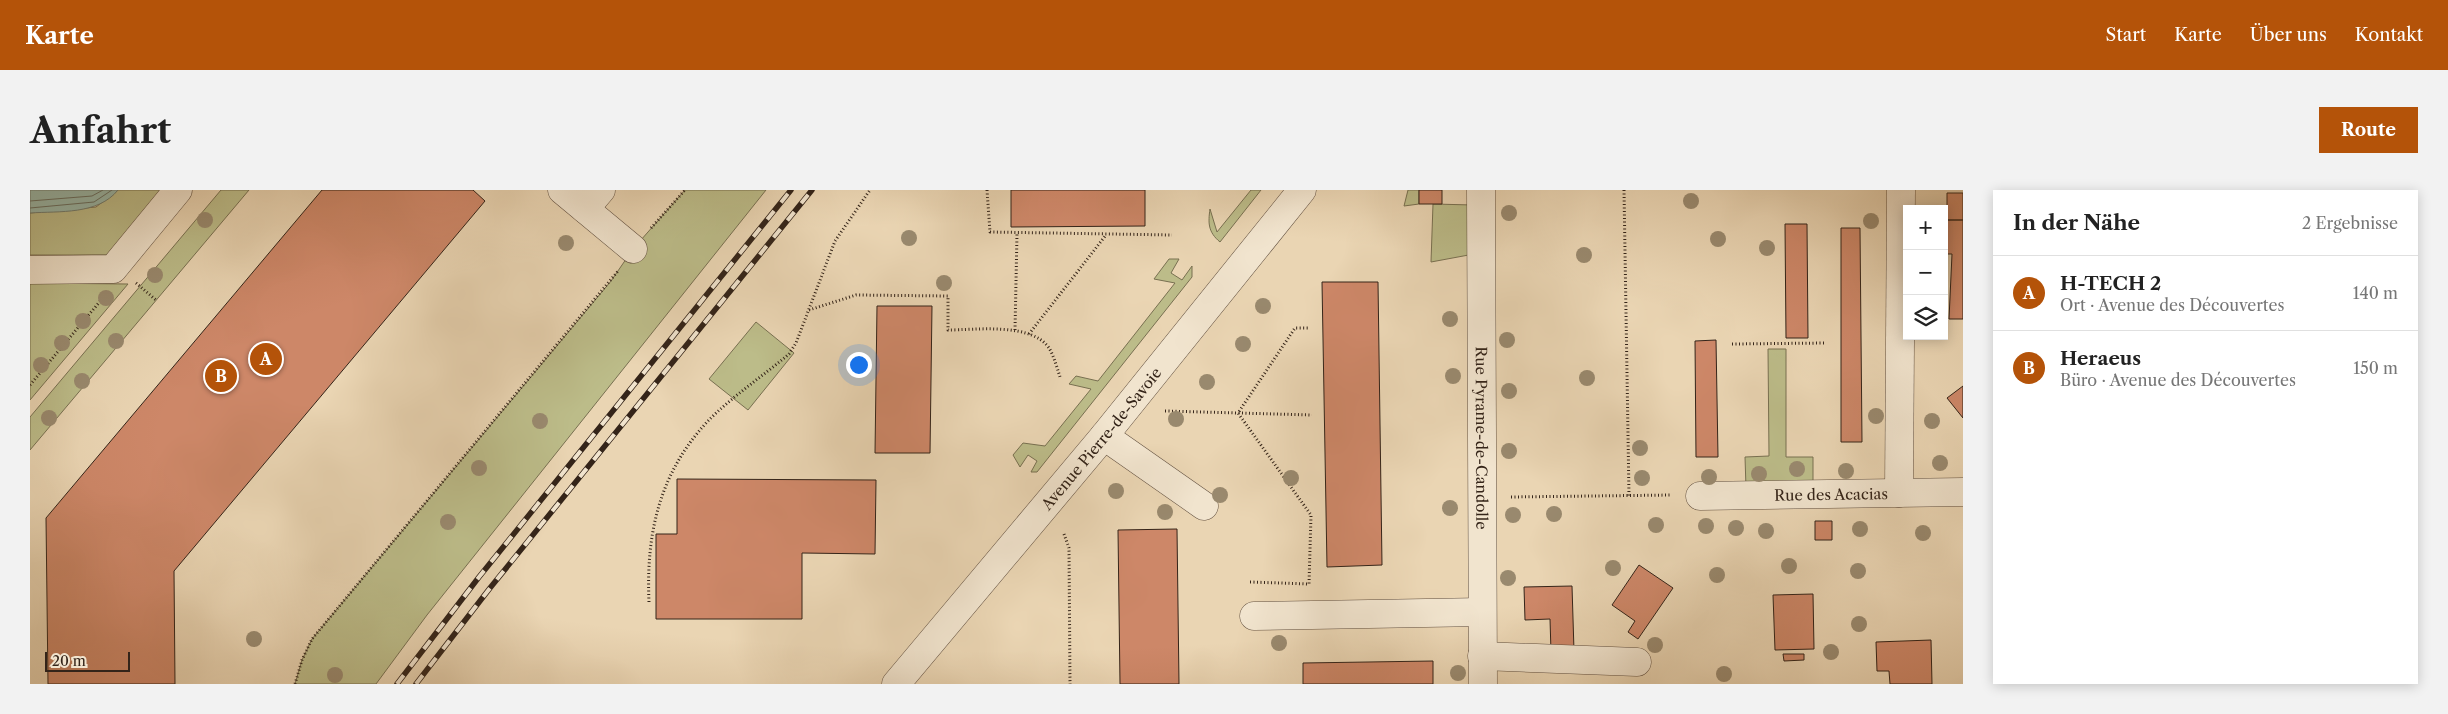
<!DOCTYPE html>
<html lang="de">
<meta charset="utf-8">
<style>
:root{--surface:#fff;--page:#f2f2f2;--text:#222;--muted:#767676;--line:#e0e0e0;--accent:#b45309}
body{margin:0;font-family:"Libre Caslon Text",serif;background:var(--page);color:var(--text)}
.controls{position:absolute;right:15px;top:15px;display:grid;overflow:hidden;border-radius:0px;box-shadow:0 2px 12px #0003}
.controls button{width:45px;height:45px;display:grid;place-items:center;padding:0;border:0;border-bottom:1px solid var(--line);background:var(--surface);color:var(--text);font:25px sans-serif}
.scale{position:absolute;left:15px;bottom:12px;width:85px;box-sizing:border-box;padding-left:5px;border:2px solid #342419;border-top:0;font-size:14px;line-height:18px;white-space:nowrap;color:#342419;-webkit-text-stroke:4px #f1e4ce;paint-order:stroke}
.you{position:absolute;left:828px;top:174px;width:18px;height:18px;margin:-12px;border:4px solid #fff;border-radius:50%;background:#1a73e8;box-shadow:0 0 0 8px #1a73e833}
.badge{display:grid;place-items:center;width:32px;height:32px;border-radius:50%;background:var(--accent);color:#fff;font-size:16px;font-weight:700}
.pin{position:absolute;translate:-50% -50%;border:2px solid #fff;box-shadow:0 1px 5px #0006}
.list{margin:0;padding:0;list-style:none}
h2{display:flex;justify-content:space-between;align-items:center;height:65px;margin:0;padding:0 20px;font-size:21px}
h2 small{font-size:16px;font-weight:400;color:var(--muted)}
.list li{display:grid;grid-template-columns:32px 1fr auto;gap:15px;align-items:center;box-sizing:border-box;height:75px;padding:0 20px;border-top:1px solid var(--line)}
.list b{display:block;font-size:19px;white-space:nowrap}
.list p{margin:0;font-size:16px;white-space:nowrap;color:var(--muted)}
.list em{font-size:16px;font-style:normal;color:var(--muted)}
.icon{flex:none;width:28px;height:28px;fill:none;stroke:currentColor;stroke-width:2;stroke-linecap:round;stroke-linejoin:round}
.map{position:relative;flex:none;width:1933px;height:494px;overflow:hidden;border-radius:0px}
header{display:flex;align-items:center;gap:30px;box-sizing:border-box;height:70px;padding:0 25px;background:var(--accent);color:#fff}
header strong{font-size:24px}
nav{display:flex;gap:28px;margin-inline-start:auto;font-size:18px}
.intro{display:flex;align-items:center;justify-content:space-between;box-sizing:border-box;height:120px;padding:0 30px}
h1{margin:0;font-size:35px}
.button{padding:12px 22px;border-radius:0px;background:var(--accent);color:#fff;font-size:18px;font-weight:700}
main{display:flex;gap:30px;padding:0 30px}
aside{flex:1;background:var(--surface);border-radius:0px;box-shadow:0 2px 12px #0003}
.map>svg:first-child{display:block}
.green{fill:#bcbc89;stroke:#787051}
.water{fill:#98b9ac;stroke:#707d71}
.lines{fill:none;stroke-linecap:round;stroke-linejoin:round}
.shore{stroke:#666e62;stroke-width:1}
.building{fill:#cd8768;stroke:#342419}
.minor-casing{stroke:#625040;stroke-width:29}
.path{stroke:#342419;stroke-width:3;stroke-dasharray:1 2.5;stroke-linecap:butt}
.minor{stroke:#f1e4ce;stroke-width:28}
.rail-casing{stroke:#342419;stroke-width:5.5}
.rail{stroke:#f1e4ce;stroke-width:4;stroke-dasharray:11;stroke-linecap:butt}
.tree{fill:#99896e}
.labels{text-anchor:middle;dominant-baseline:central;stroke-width:4.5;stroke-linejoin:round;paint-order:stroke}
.street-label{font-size:15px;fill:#342419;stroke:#f1e4ce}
</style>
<header>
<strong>Karte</strong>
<nav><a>Start</a><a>Karte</a><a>Über uns</a><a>Kontakt</a></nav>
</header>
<div class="intro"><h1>Anfahrt</h1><a class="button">Route</a></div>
<main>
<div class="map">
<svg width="1933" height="494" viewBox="0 0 1933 494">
<rect width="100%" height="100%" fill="#ead5b3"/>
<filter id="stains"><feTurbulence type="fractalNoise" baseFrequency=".004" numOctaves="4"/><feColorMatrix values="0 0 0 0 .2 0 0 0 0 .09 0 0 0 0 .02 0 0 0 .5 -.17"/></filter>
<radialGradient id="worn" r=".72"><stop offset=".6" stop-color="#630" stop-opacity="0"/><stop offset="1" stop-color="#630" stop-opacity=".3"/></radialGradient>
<path class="green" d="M88 0H137L83 65H0V23L66 17Z
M191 0H219L0 260V227Z
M655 0H736L397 425 346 494H265L272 470 282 449 581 91 603 59Z
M1221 0H1231L1190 52C1178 42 1178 33 1180 19L1187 42Z
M1378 0H1389V14L1374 16Z
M1403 14 1443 15 1444 64 1401 72Z
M1139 69H1149L1141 83 1152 90 1162 76V87L1007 282H1001L1007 271 998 265 990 277 983 265 993 253 1015 256 1061 199 1039 194 1046 186 1068 191 1145 93 1124 89Z
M0 93 98 94 0 210Z
M726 132 764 163 718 220 679 189Z
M1738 159H1756V267H1783V296L1716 298 1715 267 1739 266Z"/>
<path class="water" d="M0 0H88C68 25 29 21 0 23Z"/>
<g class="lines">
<path class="shore" d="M0 11 62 6 73 0
M0 18 64 12 82 0"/>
</g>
<path class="building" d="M292 0H443L455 11 144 381 145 494H18L16 328Z
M981 0H1115V36L981 37Z
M1389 0H1412V14H1389Z
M1917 3H1933V30H1917Z
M1917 30H1933V129H1919L1922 64H1917Z
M1755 34H1777L1778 148H1756Z
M1811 38H1830L1832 252H1811Z
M1292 92H1348L1352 375 1297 377Z
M847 116H902L900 263H845Z
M1686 150 1688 267H1666L1665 151Z
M1933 196V228L1917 208Z
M647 289 846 290 845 364 772 363V429H626V344H647Z
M1785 331H1802V350H1785Z
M1147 339 1149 494H1090L1088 340Z
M1609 375 1643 398 1608 449 1598 442 1605 431 1582 415Z
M1542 396 1544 461 1521 462 1520 429 1495 430 1494 397Z
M1783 404 1784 459 1745 460 1743 405Z
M1901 450 1902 494H1860L1859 481H1847L1846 452Z
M1753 464H1774V470L1754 471Z
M1403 471V494H1273V473Z"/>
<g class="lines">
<g class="minor-casing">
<g id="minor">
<path d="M532 0 603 59"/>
<path id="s1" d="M1451 0 1453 494"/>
<path d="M555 19 571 0"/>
<path d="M0 80 83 79 148 0"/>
<path d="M1074 246 1174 316"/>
<path d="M1869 303 1871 0"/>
<path id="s2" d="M1670 306 1933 302"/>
<path d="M1224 426 1452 422"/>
<path d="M1452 466 1607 472"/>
<path id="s3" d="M866 494 1074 246 1272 0"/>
</g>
</g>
<path class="path" d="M957 0 960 42 1142 45
M1594 0 1599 306
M621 38 655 0
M106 93 126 110
M779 120 826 105 918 106V140C945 140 1001 132 1019 158 1024 166 1027 178 1030 187
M985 140 987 44
M999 144 1076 45
M1702 154 1796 153
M0 195 72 109H70
M1135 221 1282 225
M1481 307 1642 305
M1034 344 1039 358 1040 494
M1220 392 1279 394 1281 325 1208 223 1265 138H1279
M619 412C616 344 629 284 677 232 700 208 733 186 759 164L766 153 805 51 840 0
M265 494 272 470 282 449 588 81"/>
<use href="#minor" class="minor"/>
<g class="rail-casing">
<path id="rail" d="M367 494 449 387 761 0
M386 494 460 398 782 0"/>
</g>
<use href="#rail" class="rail"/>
</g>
<g class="tree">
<circle cx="1661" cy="11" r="8"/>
<circle cx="1479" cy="23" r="8"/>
<circle cx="175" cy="30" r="8"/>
<circle cx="1841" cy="31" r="8"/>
<circle cx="879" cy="48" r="8"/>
<circle cx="1688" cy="49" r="8"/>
<circle cx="536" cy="53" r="8"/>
<circle cx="1737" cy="58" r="8"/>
<circle cx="1554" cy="65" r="8"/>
<circle cx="125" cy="85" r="8"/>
<circle cx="914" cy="93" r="8"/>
<circle cx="76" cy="108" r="8"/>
<circle cx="1233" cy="116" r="8"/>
<circle cx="1420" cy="129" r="8"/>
<circle cx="53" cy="131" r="8"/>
<circle cx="1477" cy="150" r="8"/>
<circle cx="86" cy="151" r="8"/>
<circle cx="32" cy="153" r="8"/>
<circle cx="1213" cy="154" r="8"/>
<circle cx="11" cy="175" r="8"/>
<circle cx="1423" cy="186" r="8"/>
<circle cx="1557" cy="188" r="8"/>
<circle cx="52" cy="191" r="8"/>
<circle cx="1177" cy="192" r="8"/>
<circle cx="1479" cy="201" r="8"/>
<circle cx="1846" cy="226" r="8"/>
<circle cx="19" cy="228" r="8"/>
<circle cx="1146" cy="229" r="8"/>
<circle cx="510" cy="231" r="8"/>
<circle cx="1902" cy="231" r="8"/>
<circle cx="1610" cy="258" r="8"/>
<circle cx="1479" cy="261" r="8"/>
<circle cx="1910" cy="273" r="8"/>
<circle cx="449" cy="278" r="8"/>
<circle cx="1767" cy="279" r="8"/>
<circle cx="1816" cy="281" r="8"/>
<circle cx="1729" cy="284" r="8"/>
<circle cx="1679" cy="287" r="8"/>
<circle cx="1261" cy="288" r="8"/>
<circle cx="1612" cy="288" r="8"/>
<circle cx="1086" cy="301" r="8"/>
<circle cx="1190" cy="305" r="8"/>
<circle cx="1420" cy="318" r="8"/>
<circle cx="1135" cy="322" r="8"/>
<circle cx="1524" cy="324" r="8"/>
<circle cx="1483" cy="325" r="8"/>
<circle cx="418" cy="332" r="8"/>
<circle cx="1626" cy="335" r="8"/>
<circle cx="1676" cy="336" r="8"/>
<circle cx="1706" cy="338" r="8"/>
<circle cx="1830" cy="339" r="8"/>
<circle cx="1736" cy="341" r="8"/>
<circle cx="1893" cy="343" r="8"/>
<circle cx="1759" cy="376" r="8"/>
<circle cx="1583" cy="378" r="8"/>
<circle cx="1828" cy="381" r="8"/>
<circle cx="1687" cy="385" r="8"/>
<circle cx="1478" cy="388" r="8"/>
<circle cx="1829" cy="434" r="8"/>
<circle cx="224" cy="449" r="8"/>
<circle cx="1249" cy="453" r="8"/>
<circle cx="1625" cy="455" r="8"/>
<circle cx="1801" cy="462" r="8"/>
<circle cx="1428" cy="483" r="8"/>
<circle cx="1694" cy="484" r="8"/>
<circle cx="305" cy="485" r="8"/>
</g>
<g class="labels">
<g class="street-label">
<text stroke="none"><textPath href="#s1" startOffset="248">Rue Pyrame-de-Candolle</textPath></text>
<text stroke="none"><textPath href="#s3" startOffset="320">Avenue Pierre-de-Savoie</textPath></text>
<text stroke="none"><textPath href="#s2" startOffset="131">Rue des Acacias</textPath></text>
</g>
</g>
<rect width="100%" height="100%" filter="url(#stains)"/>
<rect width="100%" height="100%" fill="url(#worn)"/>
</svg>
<div class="controls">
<button>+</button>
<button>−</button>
<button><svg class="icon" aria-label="layers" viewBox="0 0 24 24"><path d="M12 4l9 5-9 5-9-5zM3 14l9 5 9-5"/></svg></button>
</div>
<div class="scale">20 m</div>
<div class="you"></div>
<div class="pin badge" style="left:236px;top:169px">A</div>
<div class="pin badge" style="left:191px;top:186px">B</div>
</div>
<aside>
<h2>In der Nähe<small>2 Ergebnisse</small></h2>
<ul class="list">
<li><span class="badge">A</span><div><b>H-TECH 2</b><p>Ort · Avenue des Découvertes</p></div><em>140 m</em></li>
<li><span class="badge">B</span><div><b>Heraeus</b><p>Büro · Avenue des Découvertes</p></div><em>150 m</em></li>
</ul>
</aside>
</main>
